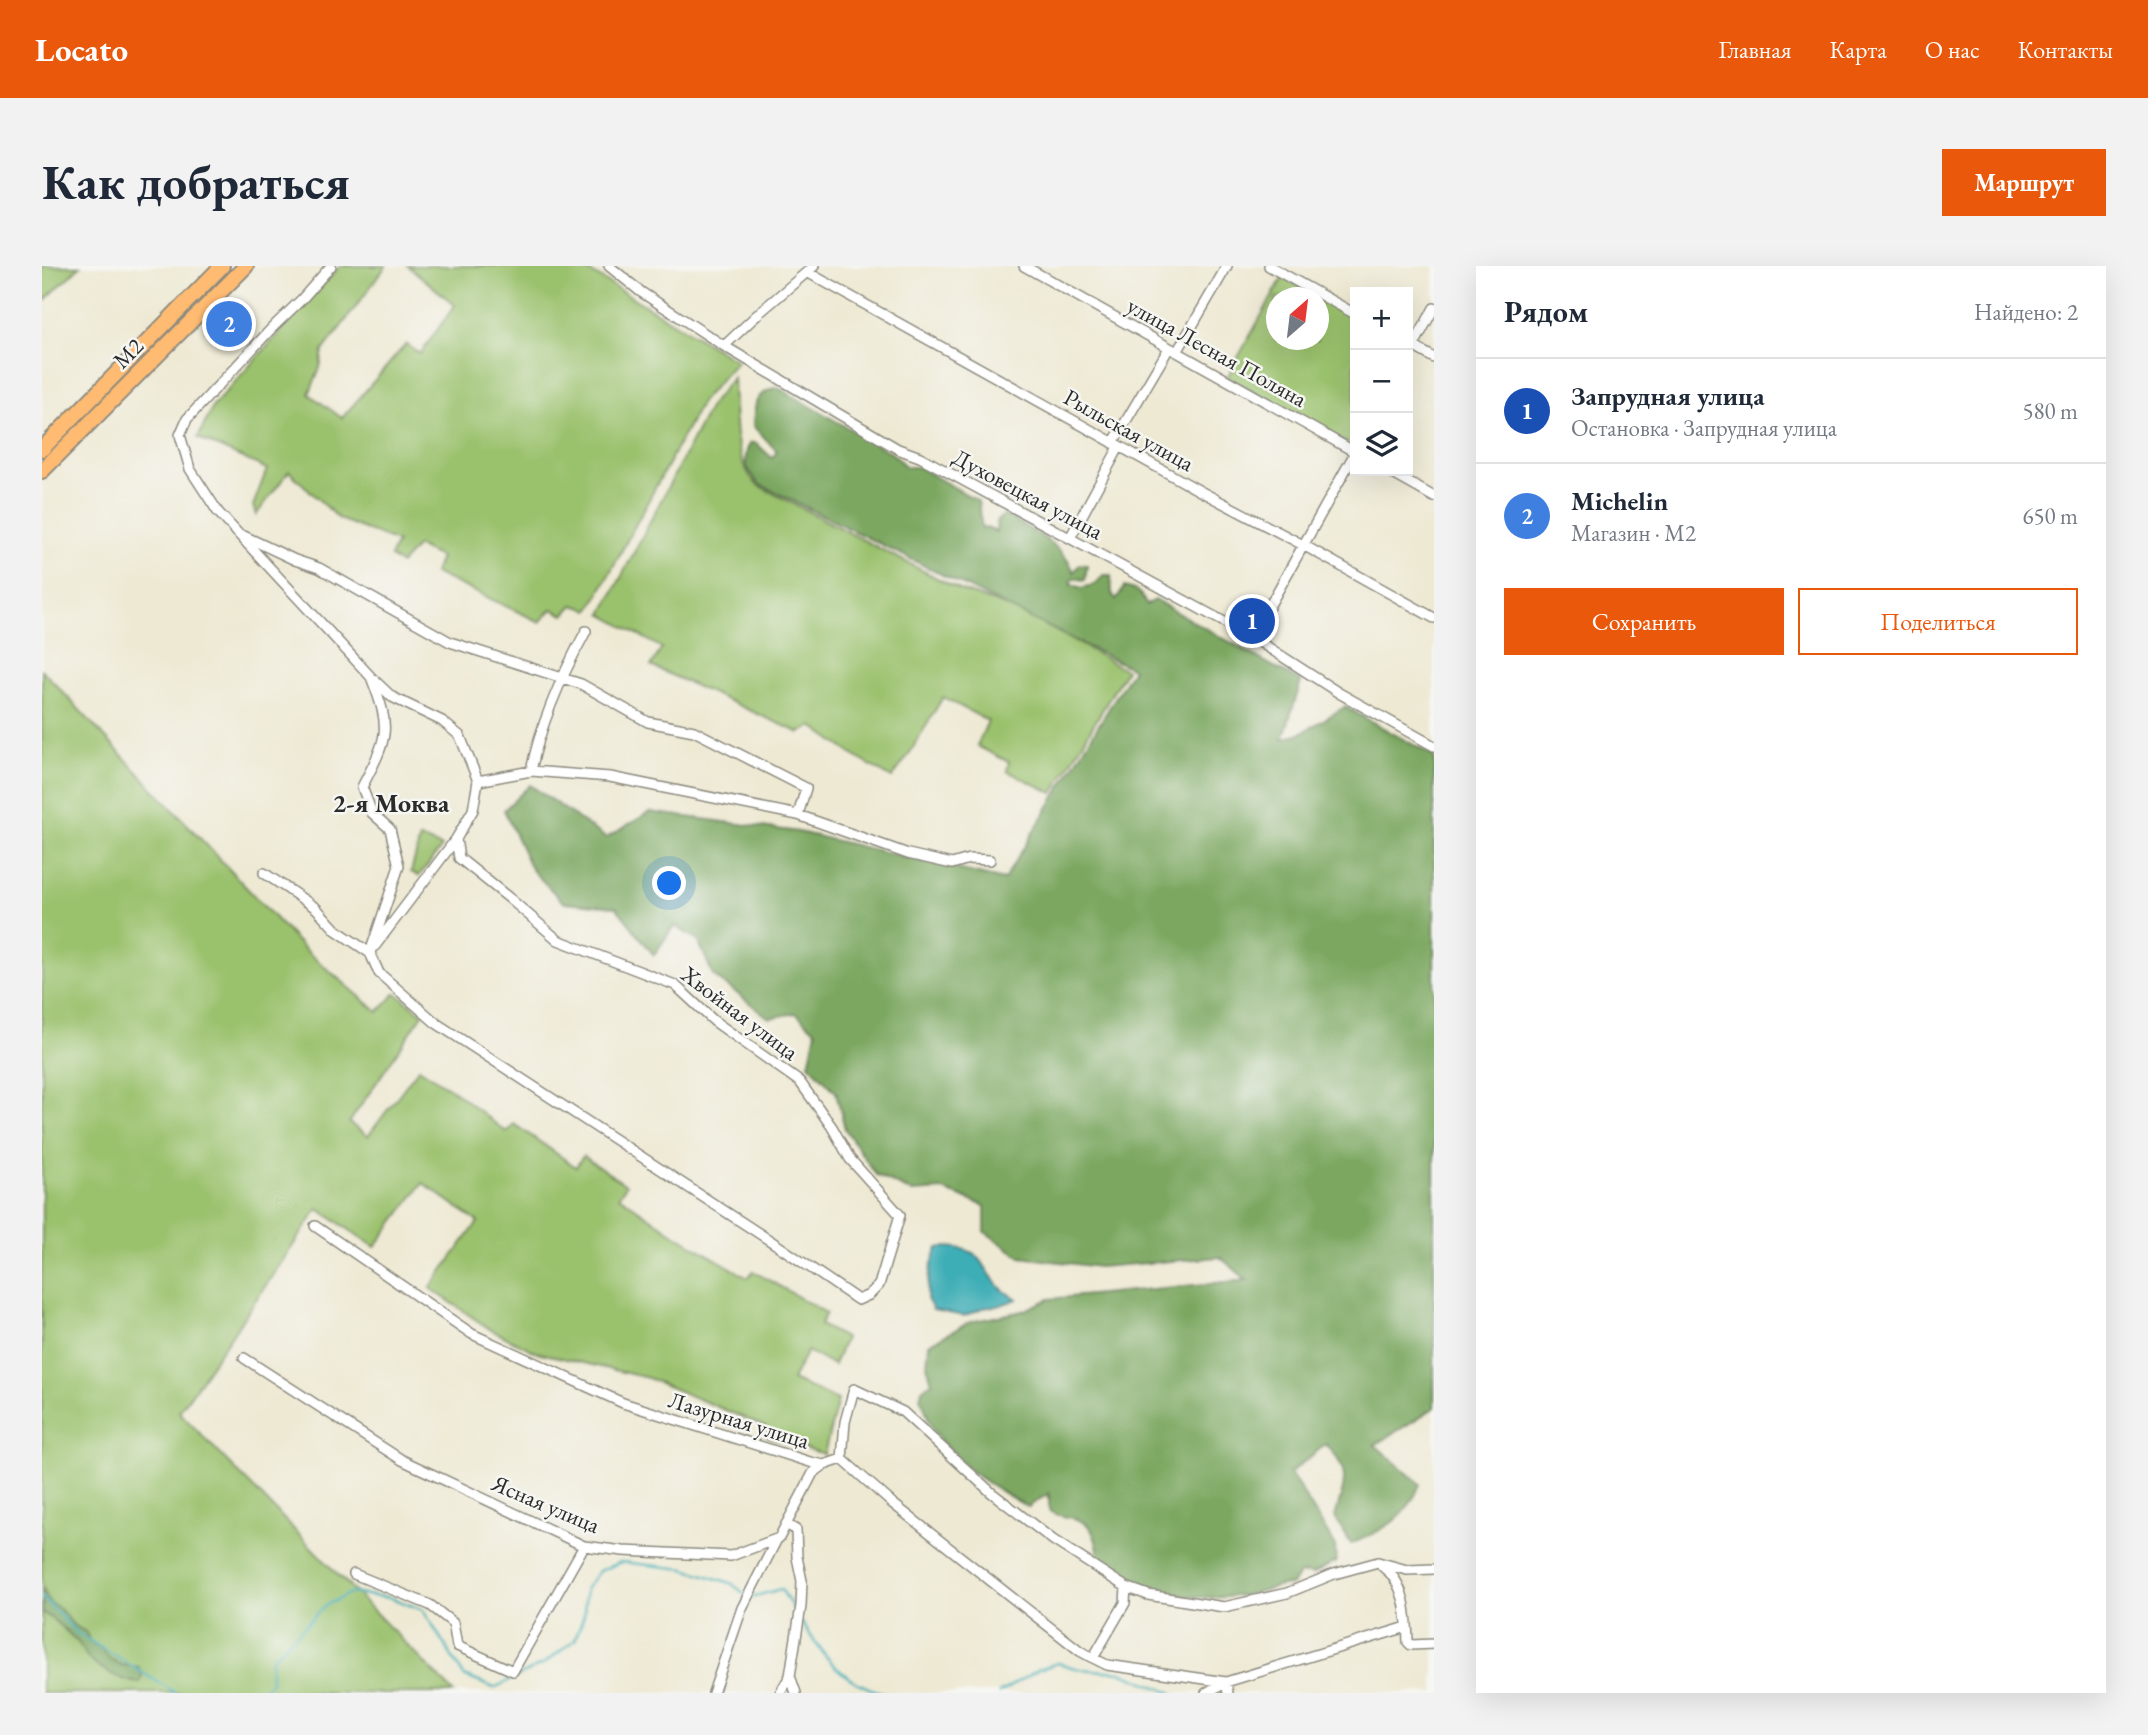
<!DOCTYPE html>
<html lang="ru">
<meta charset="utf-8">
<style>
:root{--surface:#fff;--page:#f2f2f3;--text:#1f2937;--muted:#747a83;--line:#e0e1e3;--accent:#ea580c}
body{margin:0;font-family:"EB Garamond",serif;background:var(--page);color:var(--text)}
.controls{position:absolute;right:21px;top:21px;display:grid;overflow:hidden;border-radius:0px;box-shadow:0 7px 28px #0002}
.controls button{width:63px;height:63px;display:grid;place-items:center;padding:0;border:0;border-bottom:2px solid var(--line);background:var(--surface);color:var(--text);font:35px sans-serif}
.compass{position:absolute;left:1224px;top:21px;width:63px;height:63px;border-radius:50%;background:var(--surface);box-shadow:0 7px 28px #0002;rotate:28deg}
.you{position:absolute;left:628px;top:618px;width:24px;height:24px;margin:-18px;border:5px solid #fff;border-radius:50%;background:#1a73e8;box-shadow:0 0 0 10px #1a73e833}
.badge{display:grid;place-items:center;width:46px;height:46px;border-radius:50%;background:var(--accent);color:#fff;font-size:23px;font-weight:700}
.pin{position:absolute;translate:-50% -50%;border:4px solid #fff;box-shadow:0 2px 7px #0006}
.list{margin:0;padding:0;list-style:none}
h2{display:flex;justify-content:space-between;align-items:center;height:91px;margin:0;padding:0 28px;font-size:30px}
h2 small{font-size:23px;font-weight:400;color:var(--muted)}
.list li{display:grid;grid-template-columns:46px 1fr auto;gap:21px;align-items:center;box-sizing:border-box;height:105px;padding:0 28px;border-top:2px solid var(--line)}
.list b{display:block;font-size:26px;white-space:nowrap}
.list p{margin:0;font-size:23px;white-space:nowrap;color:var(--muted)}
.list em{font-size:23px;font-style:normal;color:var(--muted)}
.actions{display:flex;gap:14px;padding:21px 28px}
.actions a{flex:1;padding:16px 0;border:2px solid var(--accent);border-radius:0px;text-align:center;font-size:24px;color:var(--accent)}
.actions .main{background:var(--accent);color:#fff}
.icon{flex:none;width:38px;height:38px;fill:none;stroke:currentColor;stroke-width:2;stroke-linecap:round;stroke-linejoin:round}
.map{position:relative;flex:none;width:1392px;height:1427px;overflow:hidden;border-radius:0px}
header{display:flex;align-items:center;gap:42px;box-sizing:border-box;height:98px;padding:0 35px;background:var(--accent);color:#fff}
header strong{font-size:33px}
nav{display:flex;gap:38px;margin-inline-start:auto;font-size:24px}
.intro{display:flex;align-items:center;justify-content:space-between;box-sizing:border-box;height:168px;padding:0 42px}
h1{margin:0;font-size:49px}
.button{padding:18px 32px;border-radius:0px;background:var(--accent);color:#fff;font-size:24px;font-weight:700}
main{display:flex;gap:42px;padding:0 42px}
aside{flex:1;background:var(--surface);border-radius:0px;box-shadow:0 7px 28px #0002}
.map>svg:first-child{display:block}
.green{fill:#9ac16c;stroke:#62764c;stroke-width:2;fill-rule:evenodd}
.forest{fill:#7ba760;stroke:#536946;stroke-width:2}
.water{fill:#3cadb6;stroke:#346c70;stroke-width:2}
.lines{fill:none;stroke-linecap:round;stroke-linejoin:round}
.stream{stroke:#3cadb6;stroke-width:2.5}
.minor-casing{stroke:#8c8a7f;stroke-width:12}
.highway-casing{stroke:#8c8a7f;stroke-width:18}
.minor{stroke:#fff;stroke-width:9}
.highway{stroke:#ffbb71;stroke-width:14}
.labels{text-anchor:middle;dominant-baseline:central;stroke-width:5;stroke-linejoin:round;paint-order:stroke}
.street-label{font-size:23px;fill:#2b2b2b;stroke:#f6f6f2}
.quarter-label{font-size:26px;font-weight:bold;fill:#2b2b2b;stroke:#f6f6f2}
</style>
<header>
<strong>Locato</strong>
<nav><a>Главная</a><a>Карта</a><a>О нас</a><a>Контакты</a></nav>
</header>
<div class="intro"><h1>Как добраться</h1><a class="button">Маршрут</a></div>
<main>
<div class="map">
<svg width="1392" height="1427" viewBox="0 0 1392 1427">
<rect width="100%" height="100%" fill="#f6f6f2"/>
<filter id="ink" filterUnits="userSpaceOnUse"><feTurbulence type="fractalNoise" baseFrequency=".0143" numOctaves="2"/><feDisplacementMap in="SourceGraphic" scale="14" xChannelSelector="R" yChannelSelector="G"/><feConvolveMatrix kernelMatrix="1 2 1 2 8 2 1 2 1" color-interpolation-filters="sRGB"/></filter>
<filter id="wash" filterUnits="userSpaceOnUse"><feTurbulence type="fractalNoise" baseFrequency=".00686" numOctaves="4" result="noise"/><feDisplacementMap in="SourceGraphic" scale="28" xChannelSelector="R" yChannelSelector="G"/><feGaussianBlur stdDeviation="1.57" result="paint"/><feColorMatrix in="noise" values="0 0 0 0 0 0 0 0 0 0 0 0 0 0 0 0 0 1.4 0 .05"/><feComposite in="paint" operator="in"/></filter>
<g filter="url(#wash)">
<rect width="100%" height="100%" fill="#eee9d3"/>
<path class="green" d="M0 0H38L0 37Z
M298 0H344L281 85 278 102 267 128 300 152 364 78 378 88 413 39 366 0H538L695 95 659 136 548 344 531 339 522 349 510 343 498 356 392 307 398 291 375 280 359 298 348 291 355 276 297 253 247 205 214 249 211 240 225 203 156 172 171 140Z
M1241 11 1313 51V179L1297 174 1185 111ZM1234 32H1276V74H1234Z
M691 111C693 147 689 191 715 219L918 324 982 347 1084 404 1011 527 965 505 967 496 935 480 946 455 901 431 866 490 850 512 814 491 770 460 758 467 609 400 620 382 560 348 668 140Z
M0 404 263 684 336 746 354 727 381 748 307 857 326 870 377 802 416 828 464 866 472 858 534 901 541 890 584 919 577 930 629 966 706 1012 711 1005 784 1047 778 1059 803 1072 792 1099 765 1085 750 1114 796 1134 782 1188 723 1170 724 1161 606 1112 494 1086 449 1064 388 1022 436 956 381 917 333 981 276 943 137 1146 412 1427H0Z
M378 572 400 581 377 610 369 606Z"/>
<path class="forest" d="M735 121 851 188 864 201H876L936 235 940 263 945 262 954 266 955 254 963 249C989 265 1020 277 1032 306L1038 298 1045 299 1043 314 1031 312 1029 318 1040 322 1054 318 1061 309H1069L1070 327 1074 334 1082 321C1095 324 1099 326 1104 339L1113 334 1259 416 1241 473 1261 466 1303 441 1392 490V1142L1333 1179 1378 1218C1366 1252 1341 1264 1309 1278L1293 1251C1303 1216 1310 1207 1284 1178L1248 1207 1293 1279 1294 1296 1271 1308H1257L1250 1319C1232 1320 1228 1323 1212 1327 1183 1334 1148 1332 1119 1326 1098 1322 1081 1303 1059 1299 1056 1285 1054 1260 1039 1255 1028 1250 1018 1252 1007 1245V1227L986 1241C950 1221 911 1198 890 1162 884 1152 885 1141 878 1132L880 1123 890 1116 885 1099 887 1078 928 1056 981 1045 1007 1033 1205 1014 1178 991 1057 1001 979 991 943 966V940L901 924 870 926 834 909 803 863 794 826 767 798 774 765 754 747 727 752 671 709 656 674 632 660 612 689 574 641 521 636 489 603 462 544 488 519 564 572 608 546 757 566 962 614 1091 403 717 218C705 203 699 196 708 177H714L730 192 735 185 711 160C713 137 711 129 735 121Z
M0 1321 7 1336 17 1342 32 1360 44 1366 48 1376 60 1384 68 1393 79 1399 96 1401 99 1405 100 1413 97 1417C80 1415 60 1404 47 1393 43 1389 41 1383 38 1379 33 1372 9 1351 1 1347Z"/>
<path class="water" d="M902 981C947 982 935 1000 961 1024 965 1027 971 1029 975 1033L956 1040 941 1042 922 1050 891 1044 885 1033C885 1019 889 994 896 982Z"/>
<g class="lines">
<path class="stream" d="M0 1331 35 1367 134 1427
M710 1331 739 1323 755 1348
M760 1357C784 1392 799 1416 842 1427
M217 1427 229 1417V1393L283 1340 308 1327 349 1332 381 1344 422 1410 452 1422 503 1397 533 1374 542 1349 544 1322 557 1305 579 1296 643 1303 689 1317 704 1329
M957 1427 997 1403 1016 1397 1036 1403 1078 1406 1130 1427"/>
</g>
</g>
<g filter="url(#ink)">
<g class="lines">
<g class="minor-casing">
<path id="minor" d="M289 0 260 33 230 62 145 153 138 169 148 203 176 246 329 411 350 431 400 455 418 470 436 515 431 544 414 573 333 680
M567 0 599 26 682 80 856 183 878 191 1210 371 1297 427 1392 480
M982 0 1313 186
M1227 0 1313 48
M765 6 1158 225 1263 280 1392 352
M1366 77 1392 92
M682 80 717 47 772 0
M1135 86 1185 0
M1366 90 1392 42
M1071 177 1127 82
M1346 205 1392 231
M202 270 253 294 277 302 408 376 539 418 606 456 652 465 764 522 756 549
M1028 272 1077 181
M1210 371 1313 187
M329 411C350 464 346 471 320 521L330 547 348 563 357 600 328 687 337 707 394 757 738 981 816 1034 827 1029 837 1019 858 949 808 893 790 861 758 816 672 755 633 719 516 674 467 632 417 592 414 573
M489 505C499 455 520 409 544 365
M436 515 489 505 568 511 756 549 866 588 910 598 927 593 948 594
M222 607 274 642 294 664 328 687
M273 960 430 1068 581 1137 768 1196 782 1199 800 1193 850 1237 1038 1385 1051 1392 1083 1337 1084 1321
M202 1092 360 1194 542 1280 581 1285 689 1290 737 1272 771 1207 782 1199
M800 1193 803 1156 812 1123 861 1146 950 1227 1011 1274 1084 1321 1106 1329 1182 1341 1245 1327 1292 1308 1336 1296 1365 1304 1392 1303
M744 1258 754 1264 755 1291 760 1315 759 1340 748 1410 754 1427
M1340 1300C1364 1317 1365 1349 1366 1376L1369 1379 1392 1378
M312 1308 388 1339 411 1357 415 1380 471 1405 542 1280
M1051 1392 1065 1399 1184 1416 1186 1427
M671 1427 700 1342 735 1273
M738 1427 748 1410
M1164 1427 1184 1416 1365 1361"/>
</g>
<g class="highway-casing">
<path id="highway" d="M0 183 180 0
M0 205 204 0"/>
</g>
<use href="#minor" class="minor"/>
<use href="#highway" class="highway"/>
</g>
</g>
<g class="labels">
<g class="street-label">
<text transform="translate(1175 86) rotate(29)">улица Лесная Поляна</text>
<text transform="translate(86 87) rotate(-45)">М2</text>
<text transform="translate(1087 164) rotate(29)">Рыльская улица</text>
<text transform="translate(986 228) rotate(28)">Духовецкая улица</text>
<text transform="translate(698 747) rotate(37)">Хвойная улица</text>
<text transform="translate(697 1154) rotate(17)">Лазурная улица</text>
<text transform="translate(504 1238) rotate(23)">Ясная улица</text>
</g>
<g class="quarter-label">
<text x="349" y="537">2-я Моква</text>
</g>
</g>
</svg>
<div class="controls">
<button>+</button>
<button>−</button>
<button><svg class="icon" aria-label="layers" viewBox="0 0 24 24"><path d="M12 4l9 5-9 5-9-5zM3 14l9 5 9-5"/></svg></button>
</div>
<svg class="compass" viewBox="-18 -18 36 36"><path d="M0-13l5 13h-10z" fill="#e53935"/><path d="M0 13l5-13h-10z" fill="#747a83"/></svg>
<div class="you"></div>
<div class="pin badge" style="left:1210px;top:355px;background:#1a4fb4">1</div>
<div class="pin badge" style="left:187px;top:58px;background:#3f7fe0">2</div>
</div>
<aside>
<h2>Рядом<small>Найдено: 2</small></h2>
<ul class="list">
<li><span class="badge" style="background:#1a4fb4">1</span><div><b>Запрудная улица</b><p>Остановка · Запрудная улица</p></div><em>580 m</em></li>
<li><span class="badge" style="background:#3f7fe0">2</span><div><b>Michelin</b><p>Магазин · М2</p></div><em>650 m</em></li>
</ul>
<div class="actions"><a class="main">Сохранить</a><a>Поделиться</a></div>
</aside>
</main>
